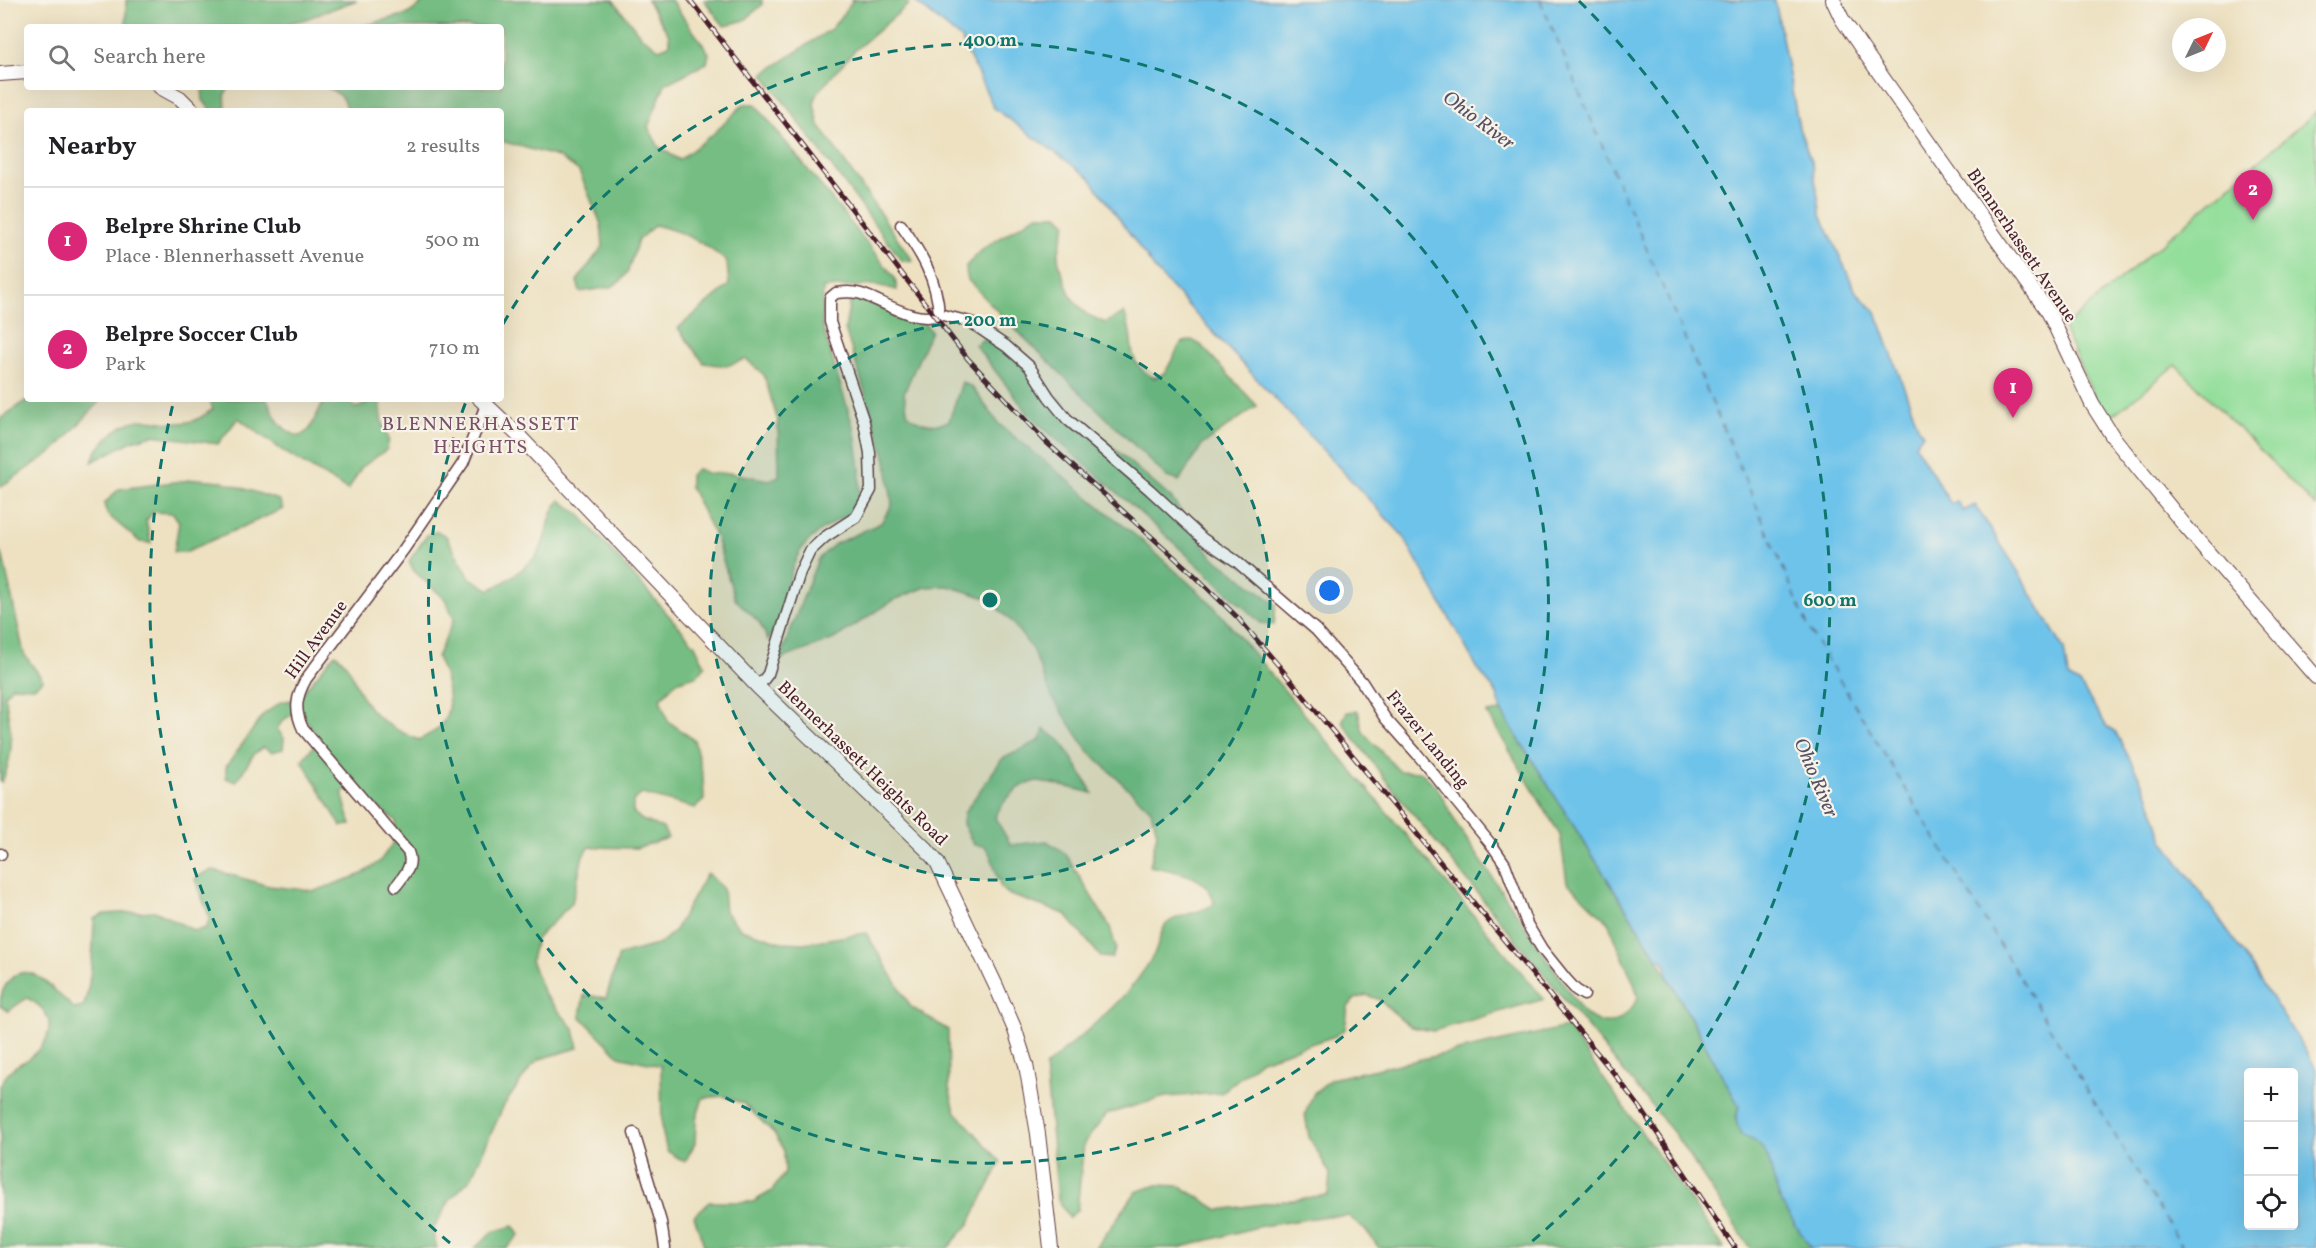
<!DOCTYPE html>
<meta charset="utf-8">
<style>
:root{--surface:#fff;--page:#f6f6f6;--text:#202124;--muted:#757577;--line:#e0e0e0;--accent:#db2777}
body{margin:0;font-family:Vollkorn,serif;background:var(--page);color:var(--text)}
.controls{position:absolute;right:18px;bottom:18px;display:grid;overflow:hidden;border-radius:6px;box-shadow:0 6px 24px #0002}
.controls button{width:54px;height:54px;display:grid;place-items:center;padding:0;border:0;border-bottom:2px solid var(--line);background:var(--surface);color:var(--text);font:30px sans-serif}
.compass{position:absolute;left:2172px;top:18px;width:54px;height:54px;border-radius:50%;background:var(--surface);box-shadow:0 6px 24px #0002;rotate:47deg}
.you{position:absolute;left:1330px;top:591px;width:21px;height:21px;margin:-15px;border:4px solid #fff;border-radius:50%;background:#1a73e8;box-shadow:0 0 0 9px #1a73e833}
.badge{display:grid;place-items:center;width:39px;height:39px;border-radius:50%;background:var(--accent);color:#fff;font-size:20px;font-weight:700}
.pin{position:absolute;translate:-50% -50px;filter:drop-shadow(0 2px 3px #0008)}
.pin::after{content:'';position:absolute;top:32px;width:21px;height:18px;background:inherit;clip-path:polygon(0 0,100% 0,50% 100%)}
.list{margin:0;padding:0;list-style:none}
h2{display:flex;justify-content:space-between;align-items:center;height:78px;margin:0;padding:0 24px;font-size:26px}
h2 small{font-size:20px;font-weight:400;color:var(--muted)}
.list li{display:grid;grid-template-columns:39px 1fr auto;gap:18px;align-items:center;box-sizing:border-box;height:108px;padding:0 24px;border-top:2px solid var(--line)}
.list b{display:block;font-size:22px;white-space:nowrap}
.list p{margin:0;font-size:20px;white-space:nowrap;color:var(--muted)}
.list em{font-size:20px;font-style:normal;color:var(--muted)}
.icon{flex:none;width:33px;height:33px;fill:none;stroke:currentColor;stroke-width:2;stroke-linecap:round;stroke-linejoin:round}
.map{position:relative;flex:none;width:2316px;height:1248px;overflow:hidden}
.search{position:absolute;background:var(--surface);box-shadow:0 6px 24px #0002;left:24px;top:24px;width:480px;height:66px;display:flex;align-items:center;gap:15px;box-sizing:border-box;padding:0 21px;border-radius:6px;color:var(--muted);font-size:22px}
.panel{position:absolute;background:var(--surface);box-shadow:0 6px 24px #0002;left:24px;top:108px;width:480px;height:294px;border-radius:6px}
.map>svg:first-child{display:block}
.green{fill:#92de9a;stroke:#6e7e62;stroke-width:1.5}
.forest{fill:#75bd82;stroke:#606e56;stroke-width:1.5}
.water{fill:#6ec3ea;stroke:#5c718a;stroke-width:1.5;fill-rule:evenodd}
.lines{fill:none;stroke-linecap:round;stroke-linejoin:round}
.ferry{stroke:#555064;stroke-width:1.5;stroke-dasharray:8 6;stroke-linecap:butt}
.minor-casing{stroke:#623c42;stroke-width:13}
.tertiary-casing{stroke:#623c42;stroke-width:16}
.minor{stroke:#fff;stroke-width:10}
.tertiary{stroke:#fff;stroke-width:14}
.rail-casing{stroke:#4a1f2b;stroke-width:5}
.rail{stroke:#f7f3e8;stroke-width:3;stroke-dasharray:9;stroke-linecap:butt}
.ring{fill:none;stroke:#0f766e;stroke-width:3;stroke-dasharray:10 8}
.labels{text-anchor:middle;dominant-baseline:central;stroke-width:4.5;stroke-linejoin:round;paint-order:stroke}
.street-label{font-size:18px;fill:#4a1f2b;stroke:#f7f3e8}
.water-label{font-size:20px;font-style:italic;fill:#555064;stroke:#f7f3e8}
.neighbourhood-label{font-size:20px;letter-spacing:1.5px;fill:#7c526b;stroke:#f7f3e8}
.centre{fill:#0f766e;stroke:#f7f3e8;stroke-width:3}
.ring-label{font-size:18px;text-anchor:middle;font-weight:bold;fill:#0f766e;stroke:#f7f3e8;stroke-width:4.5;stroke-linejoin:round;paint-order:stroke}
</style>
<div class="map">
<svg width="2316" height="1248" viewBox="0 0 2316 1248">
<rect width="100%" height="100%" fill="#f7f3e8"/>
<filter id="ink" filterUnits="userSpaceOnUse"><feTurbulence type="fractalNoise" baseFrequency=".0167" numOctaves="2"/><feDisplacementMap in="SourceGraphic" scale="12" xChannelSelector="R" yChannelSelector="G"/><feConvolveMatrix kernelMatrix="1 2 1 2 8 2 1 2 1" color-interpolation-filters="sRGB"/></filter>
<filter id="wash" filterUnits="userSpaceOnUse"><feTurbulence type="fractalNoise" baseFrequency=".008" numOctaves="4" result="noise"/><feDisplacementMap in="SourceGraphic" scale="24" xChannelSelector="R" yChannelSelector="G"/><feGaussianBlur stdDeviation="1.35" result="paint"/><feColorMatrix in="noise" values="0 0 0 0 0 0 0 0 0 0 0 0 0 0 0 0 0 1.4 0 .05"/><feComposite in="paint" operator="in"/></filter>
<g filter="url(#wash)">
<rect width="100%" height="100%" fill="#ede1c1"/>
<path class="green" d="M2316 112V507L2176 365 2108 419 2096 401 2063 328Z"/>
<path class="forest" d="M126 0H357L303 20 269 27H126Z
M427 0H613L640 35 659 49 669 45V35L647 0H671L709 53 707 63 665 84 648 127 659 147 679 160 713 134 744 104H755L895 278 897 290 877 285 823 288 822 325 855 433 860 469 859 508C838 521 808 533 797 557 784 584 787 615 768 640L759 622 735 599 716 538 690 487V475L698 469 709 474 731 473 769 480 779 476 778 421 764 375 746 359 726 366 704 363 678 328 729 285 727 262C707 244 681 231 655 225L638 240 628 271 621 281 611 287 580 292 577 281 603 246 601 224 579 171 558 157 501 141V111H346C345 97 338 93 326 87H501V27H358L408 14Z
M704 0H762V5L745 20 724 26Z
M851 0H903L909 4 854 51 817 93 814 104 819 125 913 261H902L763 74 832 28 852 2Z
M202 87H230L225 94 226 111H211L203 100Z
M1037 215H1058L1066 223 1058 254 1059 265 1071 297 1086 314 1105 323 1124 313C1138 339 1121 361 1154 378L1165 373 1181 343 1192 340 1201 345 1257 406 1202 445 1179 481 1167 477 1006 320 967 279 966 266 984 248Z
M851 296 922 321 931 331 904 393 908 415C921 424 935 428 949 421L962 382 972 387 999 424 1141 540 1211 603 1544 999 1433 1031 1411 1027 1378 999 1366 995 1355 999 1348 1007 1345 1029 1335 1036 1261 1060 1221 1093 1165 1097 1107 1114 1084 1143 1077 1210 1069 1218 1058 1199 1045 1067C1083 1033 1127 1002 1153 956 1159 947 1159 935 1165 926 1173 914 1201 914 1214 904 1210 874 1175 872 1150 866L1157 833 1151 810 1088 751 1052 697 1032 649 1012 622 989 599 948 586 926 587 894 600 834 639 779 660 818 559 835 544 881 523 892 505 887 463 845 329Z
M992 333 1070 410 1172 499 1211 555 1276 604 1274 625 1261 623 1162 532 1031 417 975 345Z
M28 399H102L55 450 0 487V419Z
M209 399H267C274 416 281 432 300 436L309 430 325 399H344L356 408 366 404 368 399H381V419L389 439 387 449 361 468 348 490 286 453 238 418 218 444 153 435 132 441 92 462C95 450 101 445 110 436 141 405 159 430 193 421 200 419 207 413 213 409Z
M198 479 221 481 279 500 283 509 185 552H174L179 522 173 513 153 512 146 521 151 543 140 542 107 514 104 504 119 489Z
M560 500 578 513 695 645 705 666 698 675 676 682 660 699 668 721 694 740 703 776 704 800 695 808 642 794 633 801V812L642 820 663 828 668 838 637 848 590 847 583 855 572 903 536 939 531 960 544 994 574 1029 578 1048 540 1059 531 1067 504 1105 471 1178 450 1200 432 1231 437 1248H0V1085C4 1080 7 1074 11 1070 17 1064 25 1062 31 1057 55 1037 57 1013 27 998L8 1011 0 1006C0 988 14 965 35 975 46 980 65 1001 75 1009L84 1006C92 977 93 949 94 919L104 914 155 911 195 931 206 928 210 918 195 879 204 873 214 870 269 886 315 891 362 874 380 861 393 843 396 821 352 788 342 793 351 825 341 826 302 760 316 743V733L303 717 293 714 283 720 277 729 284 738 283 749 272 752 263 747 254 754 236 782 226 778V767L263 715 281 702 297 699 335 654C353 665 354 686 365 702 378 722 398 731 419 740 424 737 431 734 436 730 458 712 447 679 437 657L454 619 445 599 414 571 409 561 427 535 437 531 446 536 470 578 490 590C503 583 535 563 541 548 548 532 548 515 560 500Z
M0 552 3 557 24 654 43 680 34 687 12 686 5 695C10 730 17 747 2 782L0 781Z
M1358 711 1363 732 1399 771 1421 772 1437 787 1457 825 1585 1015C1591 1017 1598 1022 1604 1023 1618 1026 1632 1009 1638 998L1635 986 1608 922 1567 882 1560 835 1487 713 1501 711 1658 959 1739 1106 1736 1120 1766 1150 1779 1197 1811 1248H1750L1674 1133 1394 791 1342 722 1347 712Z
M1044 729 1062 742 1093 793C1076 790 1052 782 1036 782 1020 782 1000 803 995 818L1011 845 1047 841 1065 853 1110 927 1116 948 1112 958 1101 957 1065 914 1010 895 1001 888 991 856 985 846 974 845 963 824 964 813 1002 759 1040 740Z
M707 873 723 889 725 912 741 929 781 942 804 943 866 933 911 1007 948 1030 949 1088 955 1111 1001 1162 969 1224 948 1248H705L694 1216 709 1202H753L772 1191 785 1173 784 1151 774 1133 744 1104 724 1096 703 1098 696 1119 695 1143 685 1162 667 1151 662 1130 661 1066 619 1056 580 1016 584 995 606 998 619 955 660 944 675 930Z
M1567 1027 1724 1248H1379L1365 1229 1348 1216H1327L1261 1226 1179 1248H1096L1136 1192 1157 1185 1180 1186 1219 1210 1328 1195 1330 1174 1309 1137 1305 1114 1314 1093 1331 1079Z
M513 1226 519 1235 507 1248H475L492 1232Z"/>
<path class="water" d="M913 0H1775L1799 128 1813 167 1821 215 1856 292 1876 312 1918 426 1923 434 1915 445 1951 504 1957 501 1963 511 1975 505 2016 568 2064 649 2068 677 2080 684 2107 727 2115 731 2149 796 2163 840 2243 953 2313 1063 2316 1070V1248H1811C1800 1232 1787 1214 1779 1196 1766 1166 1777 1149 1740 1134L1736 1120 1739 1106 1666 973 1667 968 1662 959H1658L1501 711 1497 694 1478 669 1403 536 1157 272 1090 178 994 108 961 39ZM2248 1072H2294V1226H2248Z"/>
<g class="lines">
<path class="ferry" d="M1540 0 1810 631 2183 1248"/>
</g>
</g>
<g filter="url(#ink)">
<g class="lines">
<g class="minor-casing">
<path id="minor" d="M901 225C921 253 937 279 939 314L970 322 1006 346 1029 366 1049 397 1067 419 1150 490 1203 539 1236 561 1316 630 1362 682 1385 718 1418 755 1494 848 1505 864 1527 924 1542 949 1566 979 1576 990 1584 995
M758 687 768 674 800 572 810 551 825 537 856 517 871 490 870 453 864 422 830 322V298L836 293C845 292 855 291 864 295 884 302 918 325 939 314
M0 854H1
M396 886C404 875 414 866 408 852L303 729C294 710 296 697 306 679L404 549 463 463 486 405
M634 1133 661 1222 665 1248"/>
</g>
<g class="tertiary-casing">
<path id="tertiary" d="M1833 0 1842 19 1863 50 2049 313 2092 404 2113 437 2186 527 2316 677
M0 74 27 72
M160 87 180 98 193 111
M480 399 518 435 758 687 926 849 937 862 996 986 1015 1030 1026 1065 1038 1134 1051 1248"/>
</g>
<use href="#minor" class="minor"/>
<use href="#tertiary" class="tertiary"/>
<g class="rail-casing">
<path id="rail" d="M690 0 968 359 1047 443 1193 574 1238 618 1279 666 1616 1076 1641 1109 1735 1248"/>
</g>
<use href="#rail" class="rail"/>
</g>
</g>
<circle cx="990" cy="600" r="280" fill="#0f766e" fill-opacity=".12"/>
<g class="ring">
<circle cx="990" cy="600" r="280"/>
<path d="M503 324A560 560 0 1 1 467 399"/>
<path d="M450 1243A840 840 0 0 1 173 404M1579 1A840 840 0 0 1 1530 1243"/>
</g>
<g class="labels">
<g class="street-label">
<text transform="translate(2021 246) rotate(56)">Blennerhassett Avenue</text>
<text transform="translate(317 640) rotate(-54)">Hill Avenue</text>
<text transform="translate(1427 740) rotate(51)">Frazer Landing</text>
<text transform="translate(862 764) rotate(44)">Blennerhassett Heights Road</text>
</g>
<g class="water-label">
<text transform="translate(1478 121) rotate(37)">Ohio River</text>
<text transform="translate(1815 778) rotate(67)">Ohio River</text>
</g>
<g class="neighbourhood-label">
<text x="481" y="425">BLENNERHASSETT<tspan x="481" dy="23">HEIGHTS</tspan></text>
</g>
</g>
<circle cx="990" cy="600" r="9" class="centre"/>
<g class="ring-label">
<text x="990" y="46">400 m</text>
<text x="990" y="326">200 m</text>
<text x="1830" y="606">600 m</text>
</g>
</svg>
<div class="controls">
<button>+</button>
<button>−</button>
<button><svg class="icon" aria-label="locate" viewBox="0 0 24 24"><circle cx="12" cy="12" r="6"/><path d="M12 2v4M12 18v4M2 12h4M18 12h4"/></svg></button>
</div>
<svg class="compass" viewBox="-18 -18 36 36"><path d="M0-13l5 13h-10z" fill="#e53935"/><path d="M0 13l5-13h-10z" fill="#757577"/></svg>
<div class="you"></div>
<div class="pin badge" style="left:2013px;top:418px">1</div>
<div class="pin badge" style="left:2253px;top:220px">2</div>
<div class="search"><svg class="icon" aria-label="search" viewBox="0 0 24 24"><circle cx="10" cy="10" r="6"/><path d="M15 15l6 6"/></svg>Search here</div>
<section class="panel">
<h2>Nearby<small>2 results</small></h2>
<ul class="list">
<li><span class="badge">1</span><div><b>Belpre Shrine Club</b><p>Place · Blennerhassett Avenue</p></div><em>500 m</em></li>
<li><span class="badge">2</span><div><b>Belpre Soccer Club</b><p>Park</p></div><em>710 m</em></li>
</ul>
</section>
</div>
